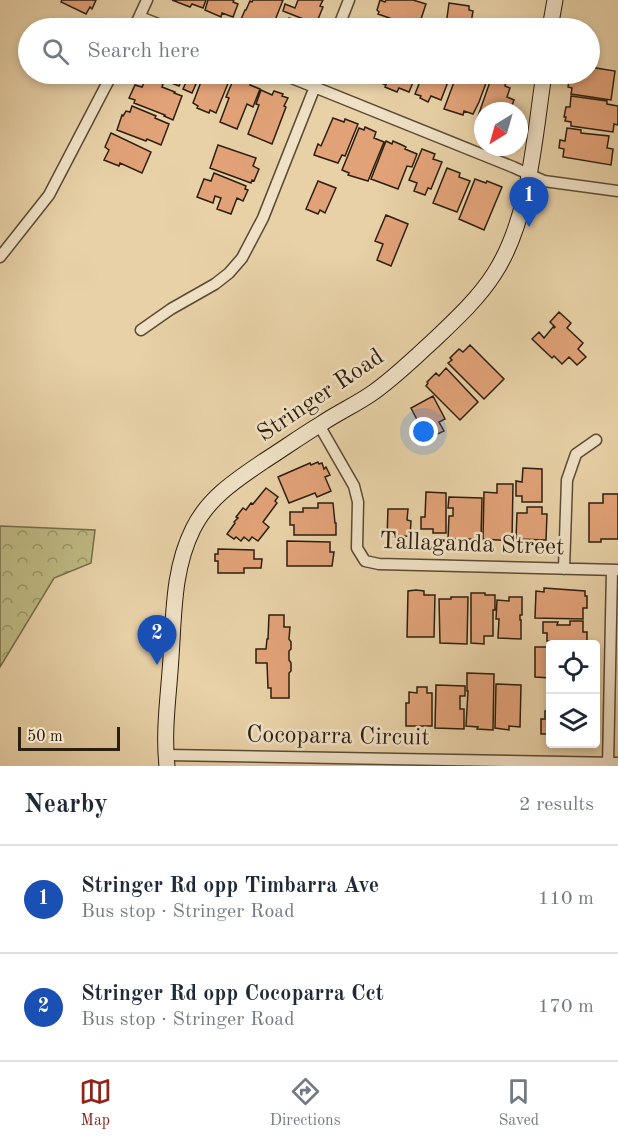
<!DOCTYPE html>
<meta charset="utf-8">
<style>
:root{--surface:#fff;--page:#f2f2f3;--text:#1f2937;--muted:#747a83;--line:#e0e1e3;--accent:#8f2418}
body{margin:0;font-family:"Old Standard TT",serif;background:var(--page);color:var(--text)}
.controls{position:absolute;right:18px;bottom:18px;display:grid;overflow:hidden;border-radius:6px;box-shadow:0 3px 9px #0003}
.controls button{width:54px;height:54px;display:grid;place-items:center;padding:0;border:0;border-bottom:2px solid var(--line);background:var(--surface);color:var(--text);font:30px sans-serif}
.compass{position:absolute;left:474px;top:102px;width:54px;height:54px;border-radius:50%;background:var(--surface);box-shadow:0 3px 9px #0003;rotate:217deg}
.scale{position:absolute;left:18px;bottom:15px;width:102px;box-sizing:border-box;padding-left:6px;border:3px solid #2c1e0d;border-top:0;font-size:16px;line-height:21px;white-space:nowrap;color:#2c1e0d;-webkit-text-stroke:4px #f0e1c6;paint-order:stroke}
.you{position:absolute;left:424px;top:432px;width:21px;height:21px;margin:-15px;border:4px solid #fff;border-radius:50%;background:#1a73e8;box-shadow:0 0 0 9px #1a73e833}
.badge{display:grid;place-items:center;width:39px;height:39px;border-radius:50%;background:var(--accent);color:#fff;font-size:20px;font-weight:700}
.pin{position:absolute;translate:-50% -50px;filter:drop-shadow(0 2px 3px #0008)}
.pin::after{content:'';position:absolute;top:32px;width:21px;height:18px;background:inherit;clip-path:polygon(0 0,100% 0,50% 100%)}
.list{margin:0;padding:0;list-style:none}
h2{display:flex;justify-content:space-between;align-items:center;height:78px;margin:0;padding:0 24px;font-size:26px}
h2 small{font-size:20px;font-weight:400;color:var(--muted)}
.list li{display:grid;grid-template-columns:39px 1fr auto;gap:18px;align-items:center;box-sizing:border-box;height:108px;padding:0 24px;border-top:2px solid var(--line)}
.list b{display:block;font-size:22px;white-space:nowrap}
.list p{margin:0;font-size:20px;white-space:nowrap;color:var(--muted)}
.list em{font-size:20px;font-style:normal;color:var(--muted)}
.icon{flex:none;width:33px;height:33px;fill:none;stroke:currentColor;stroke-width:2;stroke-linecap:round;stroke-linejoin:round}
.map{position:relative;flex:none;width:618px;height:766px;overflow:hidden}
.search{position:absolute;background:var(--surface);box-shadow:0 3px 9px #0003;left:18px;right:18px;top:18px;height:66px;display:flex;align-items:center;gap:15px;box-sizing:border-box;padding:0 21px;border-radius:33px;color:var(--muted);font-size:22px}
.sheet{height:294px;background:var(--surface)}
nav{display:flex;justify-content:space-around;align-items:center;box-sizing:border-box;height:84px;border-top:2px solid var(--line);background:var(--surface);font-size:16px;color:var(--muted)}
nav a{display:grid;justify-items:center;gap:3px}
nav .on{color:var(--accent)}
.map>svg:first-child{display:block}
.forest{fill:url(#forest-crowns);stroke:#756c48;stroke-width:1.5}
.building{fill:#e2a278;stroke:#2c1e0d;stroke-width:1.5}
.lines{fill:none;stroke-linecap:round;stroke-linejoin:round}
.street-casing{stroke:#5b4b34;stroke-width:13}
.secondary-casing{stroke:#2c1e0d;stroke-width:17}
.street{stroke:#f0e1c6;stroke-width:10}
.secondary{stroke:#f0e1c6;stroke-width:15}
.labels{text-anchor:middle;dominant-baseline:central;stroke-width:5;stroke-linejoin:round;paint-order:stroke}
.street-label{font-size:24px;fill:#2c1e0d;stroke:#f0e1c6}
</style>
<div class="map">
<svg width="618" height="766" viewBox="0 0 618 766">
<defs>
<pattern id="forest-crowns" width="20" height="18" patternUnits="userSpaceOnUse" patternTransform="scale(1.5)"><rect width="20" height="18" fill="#beb982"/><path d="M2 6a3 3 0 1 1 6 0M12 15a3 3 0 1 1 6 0" fill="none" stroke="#9b9669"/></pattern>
</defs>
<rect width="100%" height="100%" fill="#e8d1a7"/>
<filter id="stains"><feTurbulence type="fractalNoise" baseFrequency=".00333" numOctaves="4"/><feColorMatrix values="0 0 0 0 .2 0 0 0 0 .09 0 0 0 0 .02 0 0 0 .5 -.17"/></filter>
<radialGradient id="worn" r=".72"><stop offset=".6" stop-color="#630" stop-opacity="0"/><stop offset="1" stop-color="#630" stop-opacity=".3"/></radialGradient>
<path class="forest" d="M0 526 95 530 91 563 54 578 0 667Z"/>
<path class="building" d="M62 0H96L92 9 90 7 86 14 61 2Z
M172 0H206L203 8 192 4 190 7Z
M208 0H234L233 2 238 4 233 17 222 13 221 17 205 10Z
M253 0H283L272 28H250L239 24 245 10H246L250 1 252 2Z
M298 0H323L320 6 323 7 316 24 283 11 285 4 295 8Z
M380 0 385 2 386 0H413L426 4 418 28 378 14 379 12 377 10Z
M449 3 469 6V10L473 11 471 23H467L466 28 446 25Z
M289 18 312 26 311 28H285Z
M590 66V67L615 71 611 100 571 94 572 88 568 87 570 74H590Z
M161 74H184L179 86 169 82 171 77Z
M204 74H221L219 77 229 81 216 113 210 110 209 113 197 108 198 106 193 103Z
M385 74H416V75L409 92 399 88 397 92 385 87 386 85 381 83Z
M423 74H451L441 100 431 96 428 102 420 98 421 96 415 94Z
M457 74H485L489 75 479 102 473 114 464 111 463 115 444 109Z
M492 76 506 81 505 86 510 88 507 97 514 100 510 111H483V121L477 119Z
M146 78 163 84 162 87 175 92 174 93 182 96 173 120 164 116 165 115 134 103 135 100 129 98 135 85 142 87Z
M234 78 242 82V79L251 83 250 85 260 89 253 107 247 104 237 129 220 122 229 98 226 97Z
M187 80 196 84 192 93 183 89Z
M261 90 272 95 274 91 283 94 282 96 288 98 284 106 286 107 272 144 248 134 259 105 256 104Z
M571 96 607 101V104L618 106V125L614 124 613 132 571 126V122L565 121 566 117H564L566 107H570Z
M132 106 156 116 155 118 169 124 161 145 147 139 146 141 117 130 122 115 123 116 126 111 130 112Z
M333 118 344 122 345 119 358 124 345 156 342 155 338 163 314 155 318 144 321 146Z
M365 127 376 132 374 138 384 142 368 181 348 175 349 173 342 170 359 128 364 130Z
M567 128 581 130V133L609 136 607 148 613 149 611 165 563 157 564 149 559 148 560 140 565 141Z
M111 133 151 152 142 173 120 163 119 166 104 160 109 150 105 147Z
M386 141 392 144 393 141 402 145 406 147 405 149 417 154 412 167 407 166 398 189 371 179Z
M218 145 256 158 253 166 259 169 254 181 252 180 251 183 210 168Z
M422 149 435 154 433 159 442 162 431 189 428 188 425 195 414 191 417 183 409 180Z
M447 168 460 173 459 177 470 181 457 212 433 203Z
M214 173 246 186 245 189 248 190 243 201 237 198 231 214 217 209 221 198 215 196 213 203 197 197 204 179 211 181Z
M475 179 486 183 487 181 502 187 484 230 459 219Z
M318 181 336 188 325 213 320 210 318 214 306 209Z
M386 215 408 224 391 266 377 260 383 244 375 241Z
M559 312 571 323 567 328 583 343 578 349 586 357 577 365 569 357 562 364 554 356 552 358 532 339 539 332 544 338 553 327 554 328 555 327 550 322Z
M470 345 504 379 484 399 448 363 452 360 450 358 459 349 463 352Z
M446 368 478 402 460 420 426 386 428 383 427 382 436 373 439 376Z
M433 396 445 419 439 422 444 431 427 439 411 408Z
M318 462 319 464 322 463 324 469 326 467 330 475 325 477 331 491 317 497 315 493 289 503 278 477 310 463 311 465Z
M523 468 542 469V502H522V496H516V481L522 482Z
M497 484H513L512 541 483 539 484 492 497 493Z
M266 488 278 497 275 501 277 503 263 522 269 527 258 541 252 537 249 541 244 537 241 541 236 537 234 539 227 534 235 523 234 522 238 518 236 517 243 508 246 510 251 503 253 504Z
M426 492 446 493V533H433V529H421V517H425Z
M603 494H618V539H601V542H589V503H603Z
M449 497 482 498 481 539H467V542H459V539H448L449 516H453V508H448Z
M318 503H333L335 523H336V535H294V525H290V512H303V508H318Z
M527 507H542V514H547L546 540 516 539 517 513H527Z
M388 509H408L407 520 411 521 410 536 387 537Z
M287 541 330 542V552H334L332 566H287Z
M218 549 254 550V559H262L261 568H244V573H218V561H215V554H218Z
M544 588 585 591V596H587V608H583V619L535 618 536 591 544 592Z
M416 590 424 591V595H435L434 637H407L408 591Z
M471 593H485V595H495V610H493V636H484V644L471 643Z
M451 597H468L467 644 440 643 439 599H451Z
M509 597H522V615H520V620H521V639L498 638 499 619H496L497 600 509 601Z
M269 615H284V627H290L289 639 291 642V649L289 651V660L291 663V671L289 673V698H271V688H268L267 663H256V649H266L267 639H268Z
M570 621H583V632H587V644H576V642L547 641V633H543V622H558L557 625H570Z
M535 647H550V678L535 677Z
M467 673 494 674 493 730 477 729 478 727 466 726 468 691H467Z
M496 684 521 685 520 727 509 726V730L495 728Z
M436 685 465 686V696H460V709H464V729L435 728Z
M417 687H427V693H432V726H406V703H409V692L417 693Z
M545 711H550V734H541V719H545Z"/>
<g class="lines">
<g class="street-casing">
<path id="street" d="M140 17 168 28
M134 28 147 0
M338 28 349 0
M282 74 513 167 544 181 618 191
M0 257 49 195 112 74
M141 330 171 309 215 284 229 273 242 258 263 218 320 74
M319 425 354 486 358 502 357 548 365 561 379 564 618 570
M564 569 567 480 576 454 596 440
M166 755 618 763
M608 766 612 570"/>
</g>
<g class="secondary-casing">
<path id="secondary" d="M550 28 555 0
M167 766C163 730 169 693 171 657 174 614 173 569 193 529 208 498 236 480 264 461 283 449 301 436 321 424 337 413 355 405 371 394 394 378 413 359 433 341 455 320 478 299 494 274 530 219 534 138 544 74"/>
</g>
<use href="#street" class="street"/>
<use href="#secondary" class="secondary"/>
</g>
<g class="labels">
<g class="street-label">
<text transform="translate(321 396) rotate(-34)">Stringer Road</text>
<text transform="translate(472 545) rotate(2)">Tallaganda Street</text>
<text transform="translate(338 737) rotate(1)">Cocoparra Circuit</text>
</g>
</g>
<rect width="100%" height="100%" filter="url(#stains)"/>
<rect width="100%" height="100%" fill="url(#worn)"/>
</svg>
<div class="controls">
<button><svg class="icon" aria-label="locate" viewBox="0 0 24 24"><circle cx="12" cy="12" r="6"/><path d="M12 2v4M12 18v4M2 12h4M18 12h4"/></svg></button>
<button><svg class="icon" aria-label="layers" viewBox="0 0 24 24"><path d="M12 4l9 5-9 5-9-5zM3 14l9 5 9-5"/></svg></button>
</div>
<svg class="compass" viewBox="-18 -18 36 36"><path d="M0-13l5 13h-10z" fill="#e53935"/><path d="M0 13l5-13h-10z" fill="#747a83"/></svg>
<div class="scale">50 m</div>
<div class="you"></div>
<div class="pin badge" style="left:529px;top:227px;background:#1a4fb4">1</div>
<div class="pin badge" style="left:157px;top:665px;background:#1a4fb4">2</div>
<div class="search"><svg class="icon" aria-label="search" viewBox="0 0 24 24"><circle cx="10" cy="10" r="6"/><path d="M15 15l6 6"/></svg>Search here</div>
</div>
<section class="sheet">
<h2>Nearby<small>2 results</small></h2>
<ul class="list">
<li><span class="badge" style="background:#1a4fb4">1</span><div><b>Stringer Rd opp Timbarra Ave</b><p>Bus stop · Stringer Road</p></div><em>110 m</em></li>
<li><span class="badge" style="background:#1a4fb4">2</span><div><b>Stringer Rd opp Cocoparra Cct</b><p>Bus stop · Stringer Road</p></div><em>170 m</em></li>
</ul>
</section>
<nav>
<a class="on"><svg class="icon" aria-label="map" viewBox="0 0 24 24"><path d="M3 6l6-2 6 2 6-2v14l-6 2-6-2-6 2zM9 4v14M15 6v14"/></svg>Map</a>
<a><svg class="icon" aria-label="directions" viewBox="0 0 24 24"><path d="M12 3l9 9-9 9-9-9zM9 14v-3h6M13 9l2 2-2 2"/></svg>Directions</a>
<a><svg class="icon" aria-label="saved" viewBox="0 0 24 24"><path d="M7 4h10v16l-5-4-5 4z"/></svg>Saved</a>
</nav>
